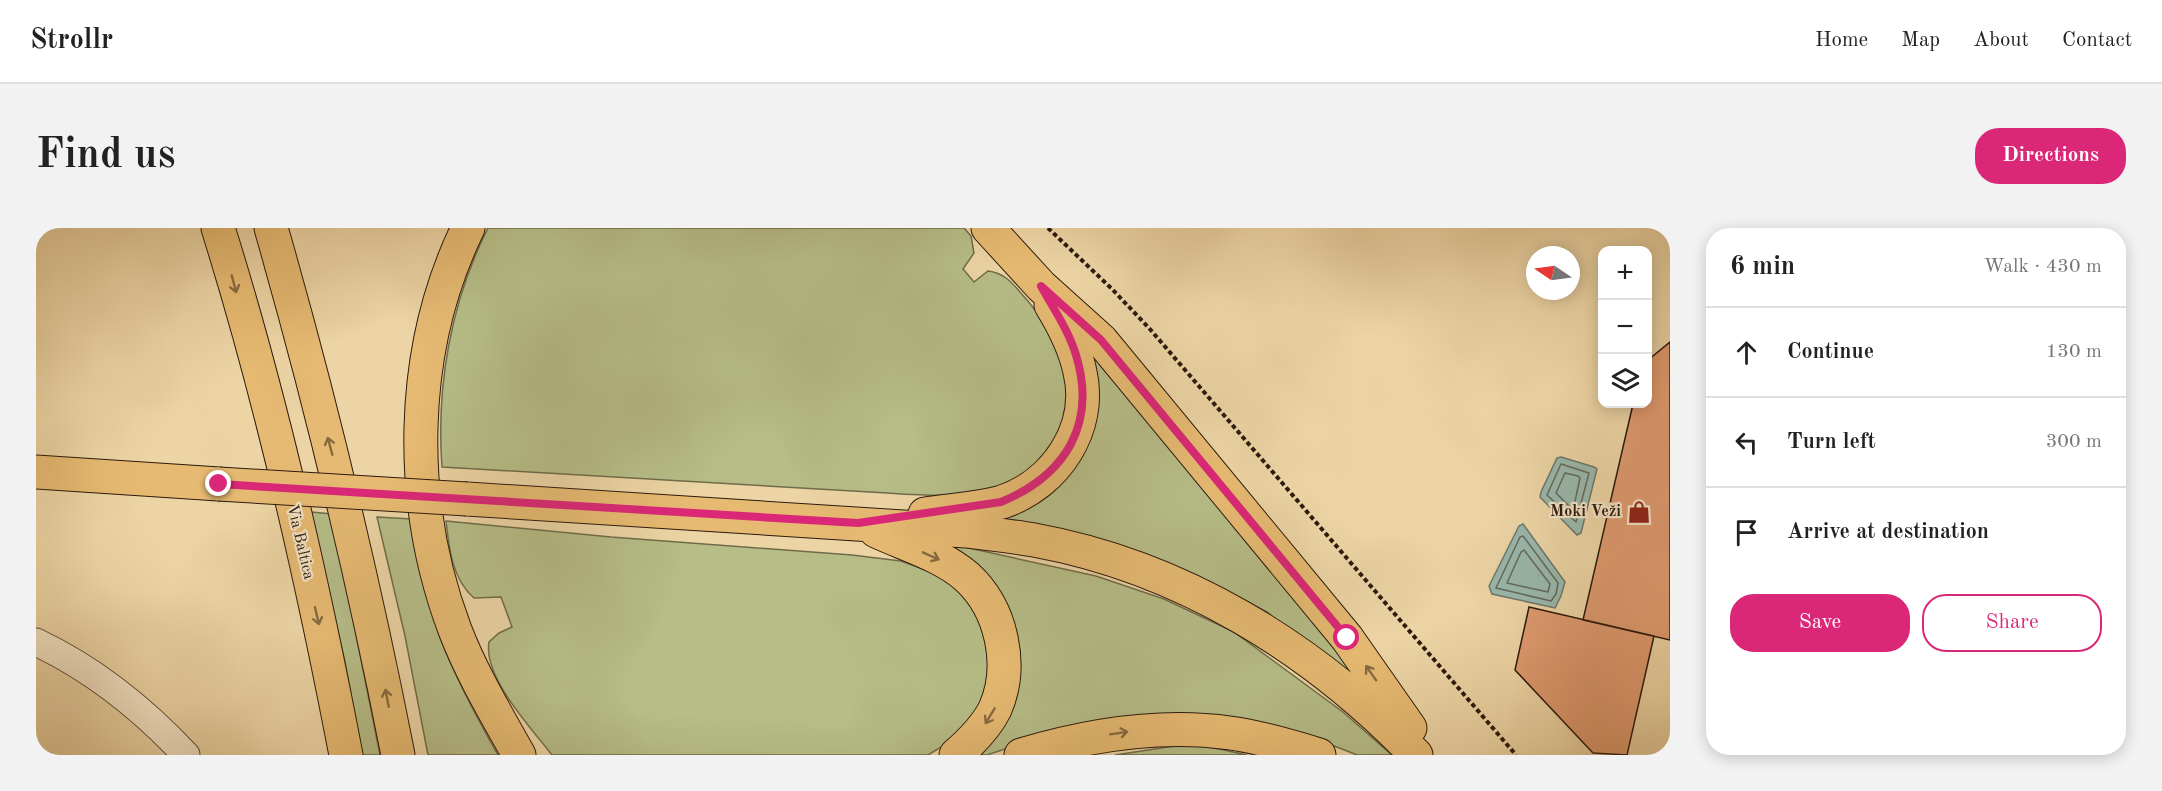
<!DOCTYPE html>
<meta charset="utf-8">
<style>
:root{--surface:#fff;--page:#f2f2f2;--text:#222;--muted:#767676;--line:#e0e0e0;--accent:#db2777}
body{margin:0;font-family:"Old Standard TT",serif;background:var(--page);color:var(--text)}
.controls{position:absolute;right:18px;top:18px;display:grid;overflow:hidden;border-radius:12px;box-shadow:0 3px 15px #0003}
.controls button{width:54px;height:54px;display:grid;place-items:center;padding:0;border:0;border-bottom:2px solid var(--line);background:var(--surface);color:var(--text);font:30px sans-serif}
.compass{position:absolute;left:1490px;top:18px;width:54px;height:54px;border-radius:50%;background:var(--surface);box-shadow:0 3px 15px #0003;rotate:283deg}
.stop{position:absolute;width:18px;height:18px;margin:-14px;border:4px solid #db2777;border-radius:50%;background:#fff}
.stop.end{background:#db2777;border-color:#fff;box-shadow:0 2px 6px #0008}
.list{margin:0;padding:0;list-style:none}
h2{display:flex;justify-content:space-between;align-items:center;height:78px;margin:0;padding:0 24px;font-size:26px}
h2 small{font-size:20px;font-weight:400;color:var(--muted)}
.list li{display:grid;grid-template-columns:39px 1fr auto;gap:18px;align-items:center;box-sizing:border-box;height:90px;padding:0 24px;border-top:2px solid var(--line)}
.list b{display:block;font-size:22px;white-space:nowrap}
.list em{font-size:20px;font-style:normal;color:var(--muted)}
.actions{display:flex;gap:12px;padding:18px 24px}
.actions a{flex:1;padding:14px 0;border:2px solid var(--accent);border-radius:24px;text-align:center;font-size:21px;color:var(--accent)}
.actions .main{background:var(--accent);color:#fff}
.icon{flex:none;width:33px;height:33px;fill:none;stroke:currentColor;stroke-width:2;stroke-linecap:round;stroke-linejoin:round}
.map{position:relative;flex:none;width:1634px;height:527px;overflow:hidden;border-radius:24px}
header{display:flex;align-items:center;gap:36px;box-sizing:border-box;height:84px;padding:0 30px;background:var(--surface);border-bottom:2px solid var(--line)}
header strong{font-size:28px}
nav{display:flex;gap:33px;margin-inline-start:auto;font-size:21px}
.intro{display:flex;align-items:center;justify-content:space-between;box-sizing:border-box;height:144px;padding:0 36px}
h1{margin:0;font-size:42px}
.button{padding:15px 27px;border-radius:24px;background:var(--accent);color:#fff;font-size:21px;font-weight:700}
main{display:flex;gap:36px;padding:0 36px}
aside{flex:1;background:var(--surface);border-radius:24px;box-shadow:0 3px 15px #0003}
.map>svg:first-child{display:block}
.green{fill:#b6bd87;stroke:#706c4a;stroke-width:1.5}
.water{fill:#99b7ac;stroke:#6d786c;stroke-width:1.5}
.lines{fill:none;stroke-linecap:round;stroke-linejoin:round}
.shore{stroke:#62685c;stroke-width:1.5}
.building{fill:#de9a6f;stroke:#2b1a0d;stroke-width:1.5}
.minor-casing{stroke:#5b4833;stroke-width:29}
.major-casing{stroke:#2b1a0d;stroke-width:35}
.highway-casing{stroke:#2b1a0d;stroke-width:35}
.path{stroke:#2b1a0d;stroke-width:4;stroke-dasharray:4.5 3;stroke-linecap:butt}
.minor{stroke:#f3e3c4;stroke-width:27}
.major{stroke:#e6ba72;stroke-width:33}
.highway{stroke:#e6ba72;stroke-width:33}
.major-bridge-casing{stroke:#2b1a0d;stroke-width:35;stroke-linecap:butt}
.major-bridge{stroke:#e6ba72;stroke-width:33}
.oneway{stroke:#886a40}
.route{stroke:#db2777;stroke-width:8}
.labels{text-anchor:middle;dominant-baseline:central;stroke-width:4.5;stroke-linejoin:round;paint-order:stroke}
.poi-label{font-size:16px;font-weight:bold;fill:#2b1a0d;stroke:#f3e3c4;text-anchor:end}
.street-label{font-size:16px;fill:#2b1a0d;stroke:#f3e3c4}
</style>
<header>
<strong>Strollr</strong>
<nav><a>Home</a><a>Map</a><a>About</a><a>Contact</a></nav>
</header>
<div class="intro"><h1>Find us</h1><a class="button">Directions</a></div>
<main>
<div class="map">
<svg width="1634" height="527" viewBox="0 0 1634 527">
<rect width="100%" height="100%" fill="#ecd4a4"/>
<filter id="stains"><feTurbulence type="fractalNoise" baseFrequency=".00333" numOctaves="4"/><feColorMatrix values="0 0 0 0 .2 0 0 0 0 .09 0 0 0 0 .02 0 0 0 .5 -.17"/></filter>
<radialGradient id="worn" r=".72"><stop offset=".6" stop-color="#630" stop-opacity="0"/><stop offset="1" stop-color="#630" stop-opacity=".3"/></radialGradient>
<path class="green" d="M452 0H928L935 8 938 25 927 41 938 54 952 43C971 45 979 59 991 72 1013 98 1023 120 1030 153 1031 159 1033 166 1032 171 1028 211 1002 244 966 258 928 273 874 266 834 264L406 239C400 158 415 73 452 0Z
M1048 113 1365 501 1298 437 1231 384 1166 351 943 292 1033 241Z
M275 284 296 286 344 527H326L309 434Z
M341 289 376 291C384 331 391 373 405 412 420 451 441 490 462 527H392L369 408Z
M410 293 575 309 816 327 865 333 904 347 919 356 947 393 957 437 945 479 912 515 892 527H516C495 500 447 449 453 414L463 405 476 399 465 369 438 370C416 351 413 320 410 293Z
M910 315 1060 348 1128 371 1198 404 1307 484 1356 527H1321L1268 506 996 512 951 527H937L976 467Z
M1145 517 1174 519 1211 527H1079Z"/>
<path class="water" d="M1525 229 1558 239 1561 241 1545 305 1541 307 1504 269 1505 264 1521 230Z
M1487 296 1529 354 1525 368 1519 380 1456 366 1453 358 1483 298Z"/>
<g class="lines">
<path class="shore" d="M1525 236 1553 245 1540 294 1511 267Z
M1529 245 1542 248 1544 250 1538 278 1535 280 1520 265Z
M1487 308 1522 355 1520 366 1515 373 1460 360 1484 309Z
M1488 322 1514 356 1512 364 1471 355 1485 324Z"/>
</g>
<path class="building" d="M1634 114V412L1547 392 1597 176H1612V132Z
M1493 379 1618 408 1591 527 1557 525 1479 442Z"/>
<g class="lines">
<g class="minor-casing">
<path id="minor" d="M0 414C57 441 107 481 150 527"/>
</g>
<g class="major-casing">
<path id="major" d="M432 0C372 123 371 275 419 402 436 446 460 486 483 527
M952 0 1005 58 1065 112 1311 410 1374 500
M0 244 183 256
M431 271 930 303C952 306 975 308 998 312 1146 339 1277 420 1380 527
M889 286C914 282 942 281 966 274 1020 256 1057 200 1044 144 1039 120 1028 98 1015 77
M840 303C870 317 906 327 931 349 966 381 978 438 959 481 950 499 935 514 920 527
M985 527C1052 507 1124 495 1194 505 1224 509 1254 518 1283 527"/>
</g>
<g class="highway-casing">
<path id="highway" d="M182 0C236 172 276 350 310 527
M235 0C285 174 327 349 362 527"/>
</g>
<path class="path" d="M1012 0 1076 61 1113 100 1480 527"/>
<use href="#minor" class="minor"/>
<use href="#major" class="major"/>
<use href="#highway" class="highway"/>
<g class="major-bridge-casing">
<path id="major-bridge" d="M183 256 431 271"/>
</g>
<use href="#major-bridge" class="major-bridge"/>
</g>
<defs><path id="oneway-shaft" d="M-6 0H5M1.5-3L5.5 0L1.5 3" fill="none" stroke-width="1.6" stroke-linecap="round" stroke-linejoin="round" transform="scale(1.5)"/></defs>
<g class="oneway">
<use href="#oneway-shaft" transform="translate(198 56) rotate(75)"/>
<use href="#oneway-shaft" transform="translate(294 218) rotate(-105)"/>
<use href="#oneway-shaft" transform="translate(895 328) rotate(24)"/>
<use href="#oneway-shaft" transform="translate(281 388) rotate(77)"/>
<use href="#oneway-shaft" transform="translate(1335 445) rotate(-125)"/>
<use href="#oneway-shaft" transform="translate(351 470) rotate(-101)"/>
<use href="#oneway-shaft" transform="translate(954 488) rotate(121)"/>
<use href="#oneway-shaft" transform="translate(1083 505) rotate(-9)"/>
</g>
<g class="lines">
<path class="route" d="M183 256 822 295 965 274C1030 247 1061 196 1040 127 1033 103 1017 80 1005 58L1065 112 1311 410"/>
</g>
<defs>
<g id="shop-bare" transform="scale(1.8)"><path d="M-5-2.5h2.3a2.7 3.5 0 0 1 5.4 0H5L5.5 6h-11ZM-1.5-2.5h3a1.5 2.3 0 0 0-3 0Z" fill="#8f2418" stroke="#f3e3c4" stroke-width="2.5" paint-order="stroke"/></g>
</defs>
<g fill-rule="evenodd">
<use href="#shop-bare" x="1603" y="284"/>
</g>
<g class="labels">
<g class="poi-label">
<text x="1585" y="284">Moki Veži</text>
</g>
<g class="street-label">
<text transform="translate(264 314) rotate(77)">Via Baltica</text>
</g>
</g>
<rect width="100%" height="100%" filter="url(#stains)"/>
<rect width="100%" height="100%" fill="url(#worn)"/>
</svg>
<div class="controls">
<button>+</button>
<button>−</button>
<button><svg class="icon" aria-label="layers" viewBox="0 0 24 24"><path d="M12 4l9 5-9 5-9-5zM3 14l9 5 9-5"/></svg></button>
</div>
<svg class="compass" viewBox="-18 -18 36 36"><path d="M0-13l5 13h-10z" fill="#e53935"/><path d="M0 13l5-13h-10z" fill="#767676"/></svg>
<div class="stop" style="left:1311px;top:410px"></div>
<div class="stop end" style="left:183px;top:256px"></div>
</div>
<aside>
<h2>6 min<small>Walk · 430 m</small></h2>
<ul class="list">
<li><svg class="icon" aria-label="ahead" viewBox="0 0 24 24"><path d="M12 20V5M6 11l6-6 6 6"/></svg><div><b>Continue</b></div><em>130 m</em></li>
<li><svg class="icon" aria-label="left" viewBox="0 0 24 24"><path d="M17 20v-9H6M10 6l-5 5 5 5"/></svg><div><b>Turn left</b></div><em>300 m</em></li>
<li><svg class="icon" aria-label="arrive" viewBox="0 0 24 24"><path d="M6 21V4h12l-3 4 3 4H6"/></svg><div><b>Arrive at destination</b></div></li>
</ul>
<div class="actions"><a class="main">Save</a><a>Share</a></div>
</aside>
</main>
